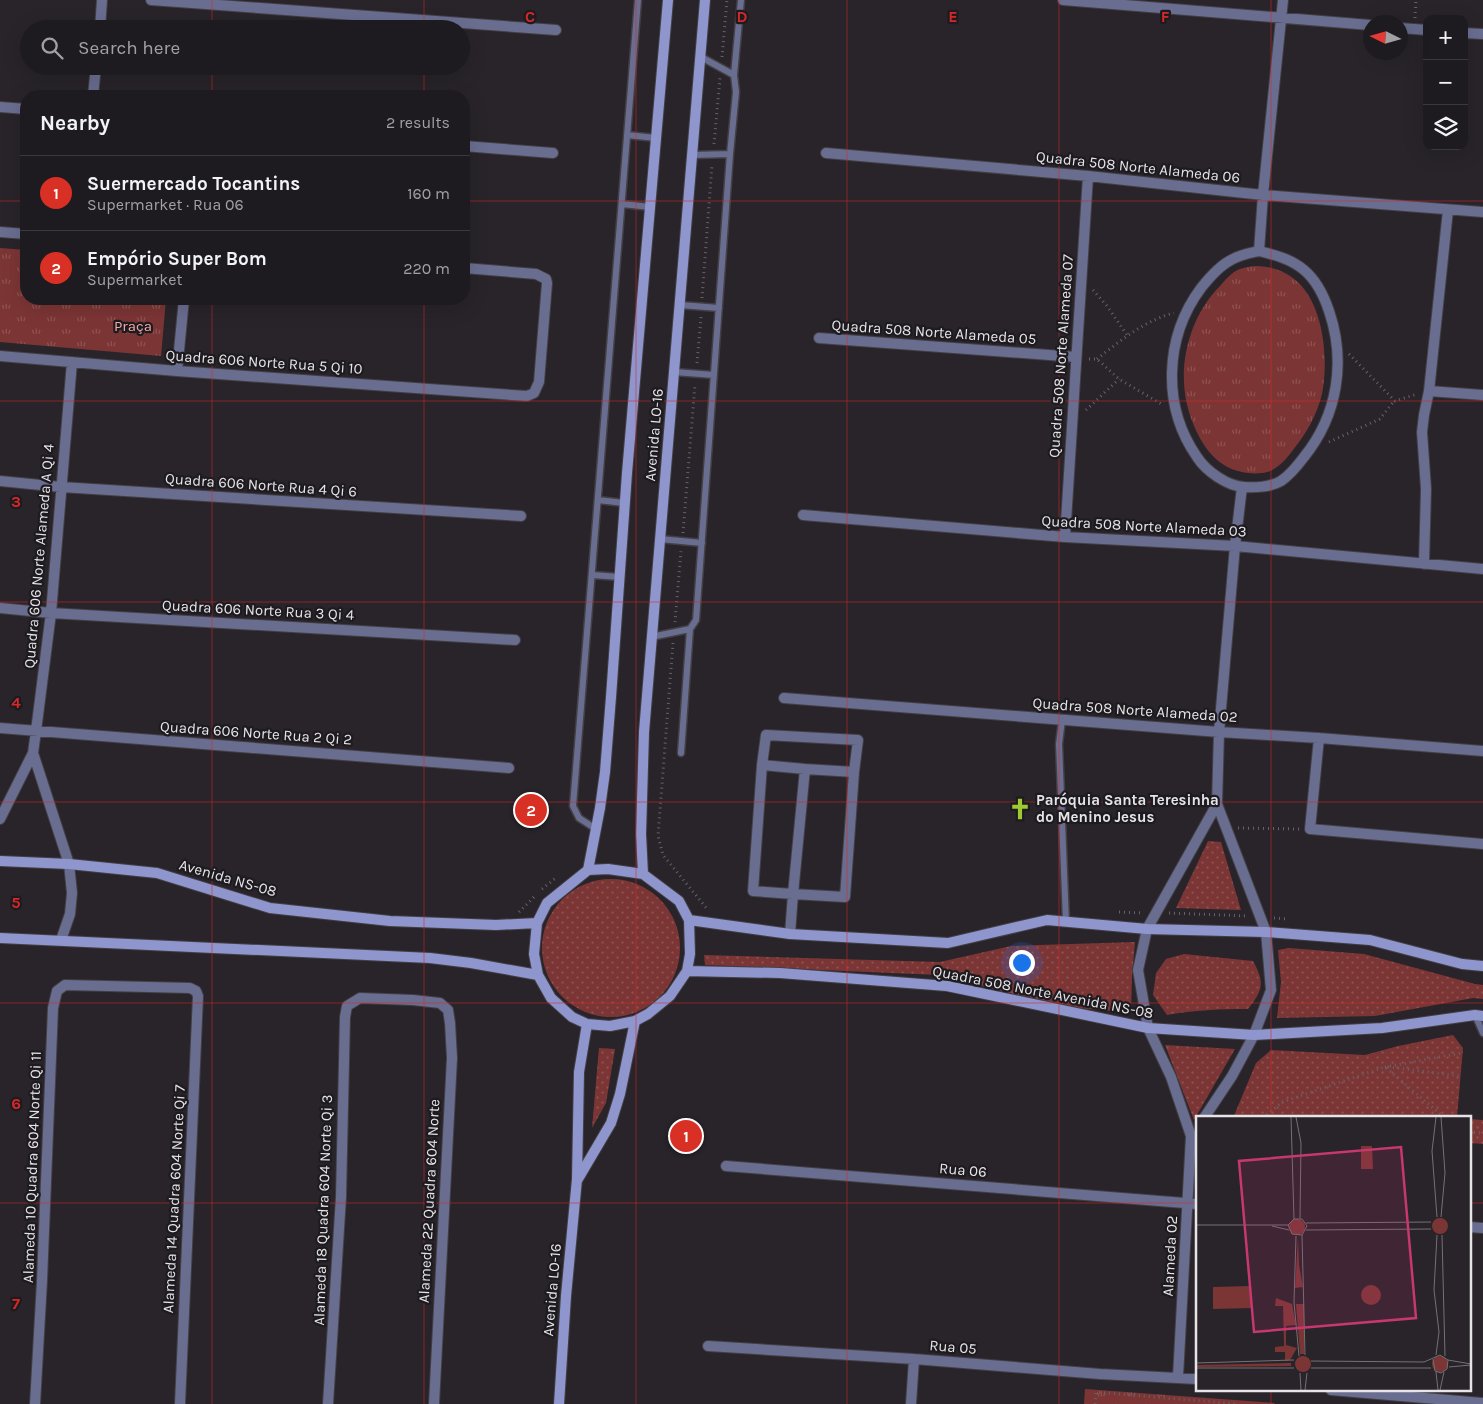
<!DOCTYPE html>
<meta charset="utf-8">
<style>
:root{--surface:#1e1b20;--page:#262429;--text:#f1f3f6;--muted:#a1a1a5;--line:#3c393e;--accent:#d93025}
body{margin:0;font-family:Karla,sans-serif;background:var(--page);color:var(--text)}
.controls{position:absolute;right:15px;top:15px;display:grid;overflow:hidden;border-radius:10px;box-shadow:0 5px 20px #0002}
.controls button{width:45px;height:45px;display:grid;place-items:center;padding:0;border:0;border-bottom:1px solid var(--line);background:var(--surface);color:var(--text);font:25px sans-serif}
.compass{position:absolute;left:1363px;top:15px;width:45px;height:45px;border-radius:50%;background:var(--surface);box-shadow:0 5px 20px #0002;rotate:275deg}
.you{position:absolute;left:1021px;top:962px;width:18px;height:18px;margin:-12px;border:4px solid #fff;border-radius:50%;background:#1a73e8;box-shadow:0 0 0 8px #1a73e833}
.badge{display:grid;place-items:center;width:32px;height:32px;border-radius:50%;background:var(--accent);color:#fff;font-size:16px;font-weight:700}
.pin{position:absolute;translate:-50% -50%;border:2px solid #fff;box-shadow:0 1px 5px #0006}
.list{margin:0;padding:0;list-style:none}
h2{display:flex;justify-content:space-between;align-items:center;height:65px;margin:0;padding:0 20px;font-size:21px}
h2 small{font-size:16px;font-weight:400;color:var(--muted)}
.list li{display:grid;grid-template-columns:32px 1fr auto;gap:15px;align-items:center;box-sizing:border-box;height:75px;padding:0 20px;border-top:1px solid var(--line)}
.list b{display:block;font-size:19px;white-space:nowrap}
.list p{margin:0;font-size:16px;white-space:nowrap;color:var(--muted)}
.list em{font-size:16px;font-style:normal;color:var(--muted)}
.icon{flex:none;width:28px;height:28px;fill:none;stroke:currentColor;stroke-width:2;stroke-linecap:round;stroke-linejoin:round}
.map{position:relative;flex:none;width:1483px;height:1404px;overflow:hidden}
.search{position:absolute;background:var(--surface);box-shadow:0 5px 20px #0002;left:20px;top:20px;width:450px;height:55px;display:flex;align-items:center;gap:12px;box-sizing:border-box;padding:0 18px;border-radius:28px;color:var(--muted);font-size:19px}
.panel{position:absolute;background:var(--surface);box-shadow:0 5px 20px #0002;left:20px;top:90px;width:450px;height:215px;border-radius:20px}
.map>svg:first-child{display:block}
.grass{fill:url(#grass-dots)}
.park{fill:url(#park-tufts)}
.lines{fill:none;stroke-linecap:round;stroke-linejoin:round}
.lane-casing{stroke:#433f44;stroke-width:9}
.street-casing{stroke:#433f44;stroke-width:12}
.secondary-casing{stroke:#433f44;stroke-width:12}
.path{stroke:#666368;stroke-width:3;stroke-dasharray:1 4;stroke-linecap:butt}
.lane{stroke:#696d90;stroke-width:6}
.street{stroke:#696d90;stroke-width:10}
.secondary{stroke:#8f96ce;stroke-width:10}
.grid{fill:none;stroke:#d62828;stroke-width:1;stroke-opacity:0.55}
.labels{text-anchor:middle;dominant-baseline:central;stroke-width:4.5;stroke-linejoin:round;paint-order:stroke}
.street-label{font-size:15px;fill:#e6e4e7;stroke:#1e1b20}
.park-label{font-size:15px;fill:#f5a9a6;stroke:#1e1b20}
.poi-label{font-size:15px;font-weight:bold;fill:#e6e4e7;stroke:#1e1b20;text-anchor:start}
.inset-road{fill:none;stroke:#747176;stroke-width:1}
.view{fill:#c73770;fill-opacity:0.15;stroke:#c73770;stroke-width:2.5}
.inset-edge{fill:none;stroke:#e6e4e7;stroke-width:2.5}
.grid-label{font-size:16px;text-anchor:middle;font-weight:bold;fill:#d62828;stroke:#1e1b20;stroke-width:4.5;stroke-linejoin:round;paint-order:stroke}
</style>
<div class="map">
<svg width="1483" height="1404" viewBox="0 0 1483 1404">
<defs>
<pattern id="grass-dots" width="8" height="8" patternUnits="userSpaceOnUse" patternTransform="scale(1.25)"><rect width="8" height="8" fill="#7c3535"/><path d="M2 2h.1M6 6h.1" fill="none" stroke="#8f5252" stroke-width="1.8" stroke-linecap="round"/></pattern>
<pattern id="park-tufts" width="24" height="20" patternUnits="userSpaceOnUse" patternTransform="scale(1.25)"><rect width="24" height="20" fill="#7c3535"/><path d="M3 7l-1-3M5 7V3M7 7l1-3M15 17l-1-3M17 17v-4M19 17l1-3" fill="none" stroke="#8f5252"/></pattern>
</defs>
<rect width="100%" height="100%" fill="#28242a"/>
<path class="grass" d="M1208 841 1221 842 1241 910 1176 908Z
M542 948a69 69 0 1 1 138 0a69 69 0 1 1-138 0Z
M1135 942 1132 976 1131 1013 1079 1008 1017 995 939 975 705 965 704 955 940 962 1011 946Z
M1289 948 1364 954 1475 984 1483 985V999L1473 998 1375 1016 1277 1018 1281 982 1278 950Z
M1184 954 1253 961C1265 983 1263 990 1248 1009 1221 1009 1194 1010 1167 1015L1153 995 1156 973 1166 959Z
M1453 1035 1463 1048 1457 1117 1458 1118H1233L1256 1063 1271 1050 1365 1055 1398 1046Z
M1165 1045 1235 1049 1194 1120Z
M599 1048 615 1049 606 1103 592 1128Z
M1469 1119 1483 1120V1144L1469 1143Z"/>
<path class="park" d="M0 248 26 250V299H166L161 356 0 342Z
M1258 266C1271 267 1283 270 1293 278 1324 301 1329 359 1322 394 1317 415 1306 434 1293 450 1288 457 1281 465 1274 469 1265 475 1248 474 1238 471 1211 464 1197 437 1189 412 1176 370 1188 318 1220 286 1225 280 1232 272 1240 269 1246 267 1252 266 1258 266Z
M1085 1389 1275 1403 1274 1404H1084Z"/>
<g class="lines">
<g class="lane-casing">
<path id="lane" d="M734 75 741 0
M627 135 656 138
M692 155 730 154
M622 204 650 207
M680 305 719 308
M674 372 714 375
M598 500 624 503
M660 539 702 543
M592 575 620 577
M651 637 690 629 696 620 730 154 736 92 734 75 701 57
M1062 720 1059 744 1066 922
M681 753 690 629
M596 829 579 818 573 806 638 0
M1475 1015 1483 1033"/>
</g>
<g class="street-casing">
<path id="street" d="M151 0 556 30
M1063 0 1370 25
M1400 28 1427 30
M100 29 102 0
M1464 33 1483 34
M93 96 96 66
M0 107 26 109
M464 146 553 153
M826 153 1088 176 1263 195 1483 212
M0 232 26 234
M1259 251C1275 255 1291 259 1304 270 1316 280 1324 296 1329 311 1346 361 1338 415 1304 457 1298 465 1290 475 1281 481 1271 487 1254 488 1244 487 1227 486 1206 471 1197 457 1162 407 1164 338 1201 288 1209 278 1219 266 1231 260 1239 255 1250 253 1259 251Z
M1259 251 1263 195 1283 0
M819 338 1076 357
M0 356 177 371 527 396 534 393 539 382 547 283 546 279 536 274 464 268
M177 371 184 299
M1429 391 1483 395
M0 481 61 487 521 516
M803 515 1065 537 1235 546 1483 569
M1065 537 1088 176
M1424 564 1426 489 1422 432 1424 415 1429 391 1448 210
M0 608 51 613 515 640
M784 698 1219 732 1319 738 1483 751
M0 728 509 768
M1319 738 1310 829 1483 844
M33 753 69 864 72 893 70 914 61 940
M762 765 766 735 858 740 854 772
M805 769 854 772 845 897 793 894Z
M0 819 33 753 36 731 51 613 72 362
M790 934 793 894 753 891 762 765 805 769
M1204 1118 1232 1076 1254 1035 1271 990 1266 932 1217 804 1219 732 1235 546 1242 487
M726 1166 1197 1204
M1469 1227 1483 1228
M708 1346 914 1359 1100 1374 1197 1379
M1178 1377 1191 1136 1171 1077 1148 1028 1138 970 1147 929 1217 804
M1331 1390 1483 1403
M35 1404 42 1281 53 1008 57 991 65 985 190 988 196 991 198 996 180 1404
M328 1404 341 1197 345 1017 347 1006 360 998 413 1000 440 1003 448 1010 450 1023 452 1058 434 1404
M911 1404 914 1359"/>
</g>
<g class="secondary-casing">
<path id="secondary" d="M0 861 69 864 157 873 270 908 390 921 496 925 537 923
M608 869 643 874 679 901 689 920 690 954 687 971 670 996 648 1014 635 1021 610 1026 587 1024 572 1017 551 998 538 975 534 954 537 923 547 903 588 870Z
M588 870 600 808 605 772 611 697 627 473 668 0
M643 874 641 834 644 732 705 0
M689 920 790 934 948 943 1047 920 1147 929 1266 932 1370 940 1462 964 1483 966
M0 938 430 958 471 963 538 975
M687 971 780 973 947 986 1148 1028 1254 1035 1382 1028 1475 1015 1483 1016
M578 1179 611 1123 620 1094 635 1021
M559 1404 566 1296 577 1179 579 1072 587 1024"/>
</g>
<path class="path" d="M1415 18 1416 0
M722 57 727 0
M714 144 720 78
M1093 290 1107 306 1127 335
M702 298 712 165
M1349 354 1395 401 1417 394
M1089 359H1097L1119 379 1163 405
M1097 359C1120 341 1145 320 1174 313
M697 363 701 317
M1086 410 1119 379
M1329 442 1380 419 1394 401
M683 533 695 384
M675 622 681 551
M673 643 658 836 663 855 708 910
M1238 828 1299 829
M542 889 557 877
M519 912 536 895
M1119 912 1143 913
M1169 913 1248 916
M1274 918 1288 919
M1385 1067 1462 1053
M1388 1067 1460 1076
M1263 1118 1282 1102 1385 1067 1445 1118
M1469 1132 1483 1133
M1095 1404 1096 1392 1238 1404"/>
<use href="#lane" class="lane"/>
<use href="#street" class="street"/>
<use href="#secondary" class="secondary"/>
</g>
<path class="grid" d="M212 0V29M424 0V29M636 0V1404M847 0V1404M1059 0V1404M1271 0V1118M212 66V96M424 66V96M0 201H26M464 201H1483M212 299V1404M424 299V1404M0 401H1483M0 602H1483M0 802H1483M0 1003H1483M0 1203H1197M1469 1203H1483M1271 1390V1404"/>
<defs>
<g id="church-bare" transform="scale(1.725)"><path d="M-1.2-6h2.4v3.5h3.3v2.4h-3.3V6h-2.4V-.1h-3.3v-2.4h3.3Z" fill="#9eca2f" stroke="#1e1b20" stroke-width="2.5" paint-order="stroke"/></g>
</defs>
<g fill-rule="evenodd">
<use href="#church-bare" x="1020" y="809"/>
</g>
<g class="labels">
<g class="street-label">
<text transform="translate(1138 167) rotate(6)">Quadra 508 Norte Alameda 06</text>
<text transform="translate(934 332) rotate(4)">Quadra 508 Norte Alameda 05</text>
<text transform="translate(1061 356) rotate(-86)">Quadra 508 Norte Alameda 07</text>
<text transform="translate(264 362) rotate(4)">Quadra 606 Norte Rua 5 Qi 10</text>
<text transform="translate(654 435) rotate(-85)">Avenida LO-16</text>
<text transform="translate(261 485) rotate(4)">Quadra 606 Norte Rua 4 Qi 6</text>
<text transform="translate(1144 526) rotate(3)">Quadra 508 Norte Alameda 03</text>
<text transform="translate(39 556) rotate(-85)">Quadra 606 Norte Alameda A Qi 4</text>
<text transform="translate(258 610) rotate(3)">Quadra 606 Norte Rua 3 Qi 4</text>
<text transform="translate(1135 710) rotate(4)">Quadra 508 Norte Alameda 02</text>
<text transform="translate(256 733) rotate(4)">Quadra 606 Norte Rua 2 Qi 2</text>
<text transform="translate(228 878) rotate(16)">Avenida NS-08</text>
<text transform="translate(1043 992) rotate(11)">Quadra 508 Norte Avenida NS-08</text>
<text transform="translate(32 1167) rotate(-88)">Alameda 10 Quadra 604 Norte Qi 11</text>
<text transform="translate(963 1170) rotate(5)">Rua 06</text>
<text transform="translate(174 1199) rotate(-87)">Alameda 14 Quadra 604 Norte Qi 7</text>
<text transform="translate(429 1201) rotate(-87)">Alameda 22 Quadra 604 Norte</text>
<text transform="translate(323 1210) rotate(-88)">Alameda 18 Quadra 604 Norte Qi 3</text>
<text transform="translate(1170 1256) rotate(-87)">Alameda 02</text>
<text transform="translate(552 1290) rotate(-85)">Avenida LO-16</text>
<text transform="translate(953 1347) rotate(5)">Rua 05</text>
</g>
<g class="park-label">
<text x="133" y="326">Praça</text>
</g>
<g class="poi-label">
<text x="1036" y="800">Paróquia Santa Teresinha<tspan x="1036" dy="17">do Menino Jesus</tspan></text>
</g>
</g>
<g transform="translate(1196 1116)">
<rect width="275" height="275" fill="#28242a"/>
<path d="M236 110a8 8 0 1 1 16 0a8 8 0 1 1-16 0ZM93 111a8 8 0 1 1 16 0a8 8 0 1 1-16 0ZM102 122 103 149 107 171 99 172ZM80 182 96 188 100 209 90 210V229L101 232 94 244 89 245V236H79V231L88 230 87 190H79ZM100 188H108V238H104ZM99 248a8 8 0 1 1 16 0a8 8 0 1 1-16 0ZM236 248a8 8 0 1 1 16 0a8 8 0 1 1-16 0ZM95 247V250L0 251V249Z" fill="#7c3535"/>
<path d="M165 30H176L177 53H165ZM165 179a10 10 0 1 1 20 0a10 10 0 1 1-20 0ZM55 170 56 192 17 193V171Z" fill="#7c3535"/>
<path class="inset-road" d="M95 1 98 103M100 1 105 27 104 102M240 1 236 35 241 101M245 101 249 57 245 1M110 107 235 106M0 109H92M92 109 98 103H106L111 110 106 119M92 109 96 118 106 119M76 110 93 114M110 114 235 113M106 119 109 239M246 119 249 240M100 120 98 186 103 240M240 239 243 216 238 174 241 119M252 244 275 248M115 245 228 246 244 239 252 244 251 253 245 257 239 255 237 243M0 247 98 244M253 251 275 249M0 252H98M115 252H235M240 256 242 274M104 257 105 274M109 274 111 257M244 274 248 256"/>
<path class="view" d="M205 31 220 202 58 216 43 45Z"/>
<rect width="275" height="275" class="inset-edge"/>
</g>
<g class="grid-label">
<text x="530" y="22">C</text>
<text x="742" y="22">D</text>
<text x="953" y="22">E</text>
<text x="1165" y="22">F</text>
<text x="16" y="507">3</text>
<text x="16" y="708">4</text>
<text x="16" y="908">5</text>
<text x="16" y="1109">6</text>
<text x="16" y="1309">7</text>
</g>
</svg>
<div class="controls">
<button>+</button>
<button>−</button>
<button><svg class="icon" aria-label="layers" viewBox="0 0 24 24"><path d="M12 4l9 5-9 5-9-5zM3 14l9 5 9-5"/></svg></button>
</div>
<svg class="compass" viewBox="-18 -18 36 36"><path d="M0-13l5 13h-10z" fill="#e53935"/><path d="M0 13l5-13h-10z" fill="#a1a1a5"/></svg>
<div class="you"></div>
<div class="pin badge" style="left:686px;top:1136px">1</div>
<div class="pin badge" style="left:531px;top:810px">2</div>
<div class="search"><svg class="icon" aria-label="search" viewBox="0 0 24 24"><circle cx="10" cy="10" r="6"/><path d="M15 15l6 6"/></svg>Search here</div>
<section class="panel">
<h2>Nearby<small>2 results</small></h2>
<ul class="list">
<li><span class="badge">1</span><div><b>Suermercado Tocantins</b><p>Supermarket · Rua 06</p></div><em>160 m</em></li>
<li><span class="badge">2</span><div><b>Empório Super Bom</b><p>Supermarket</p></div><em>220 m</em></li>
</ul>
</section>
</div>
